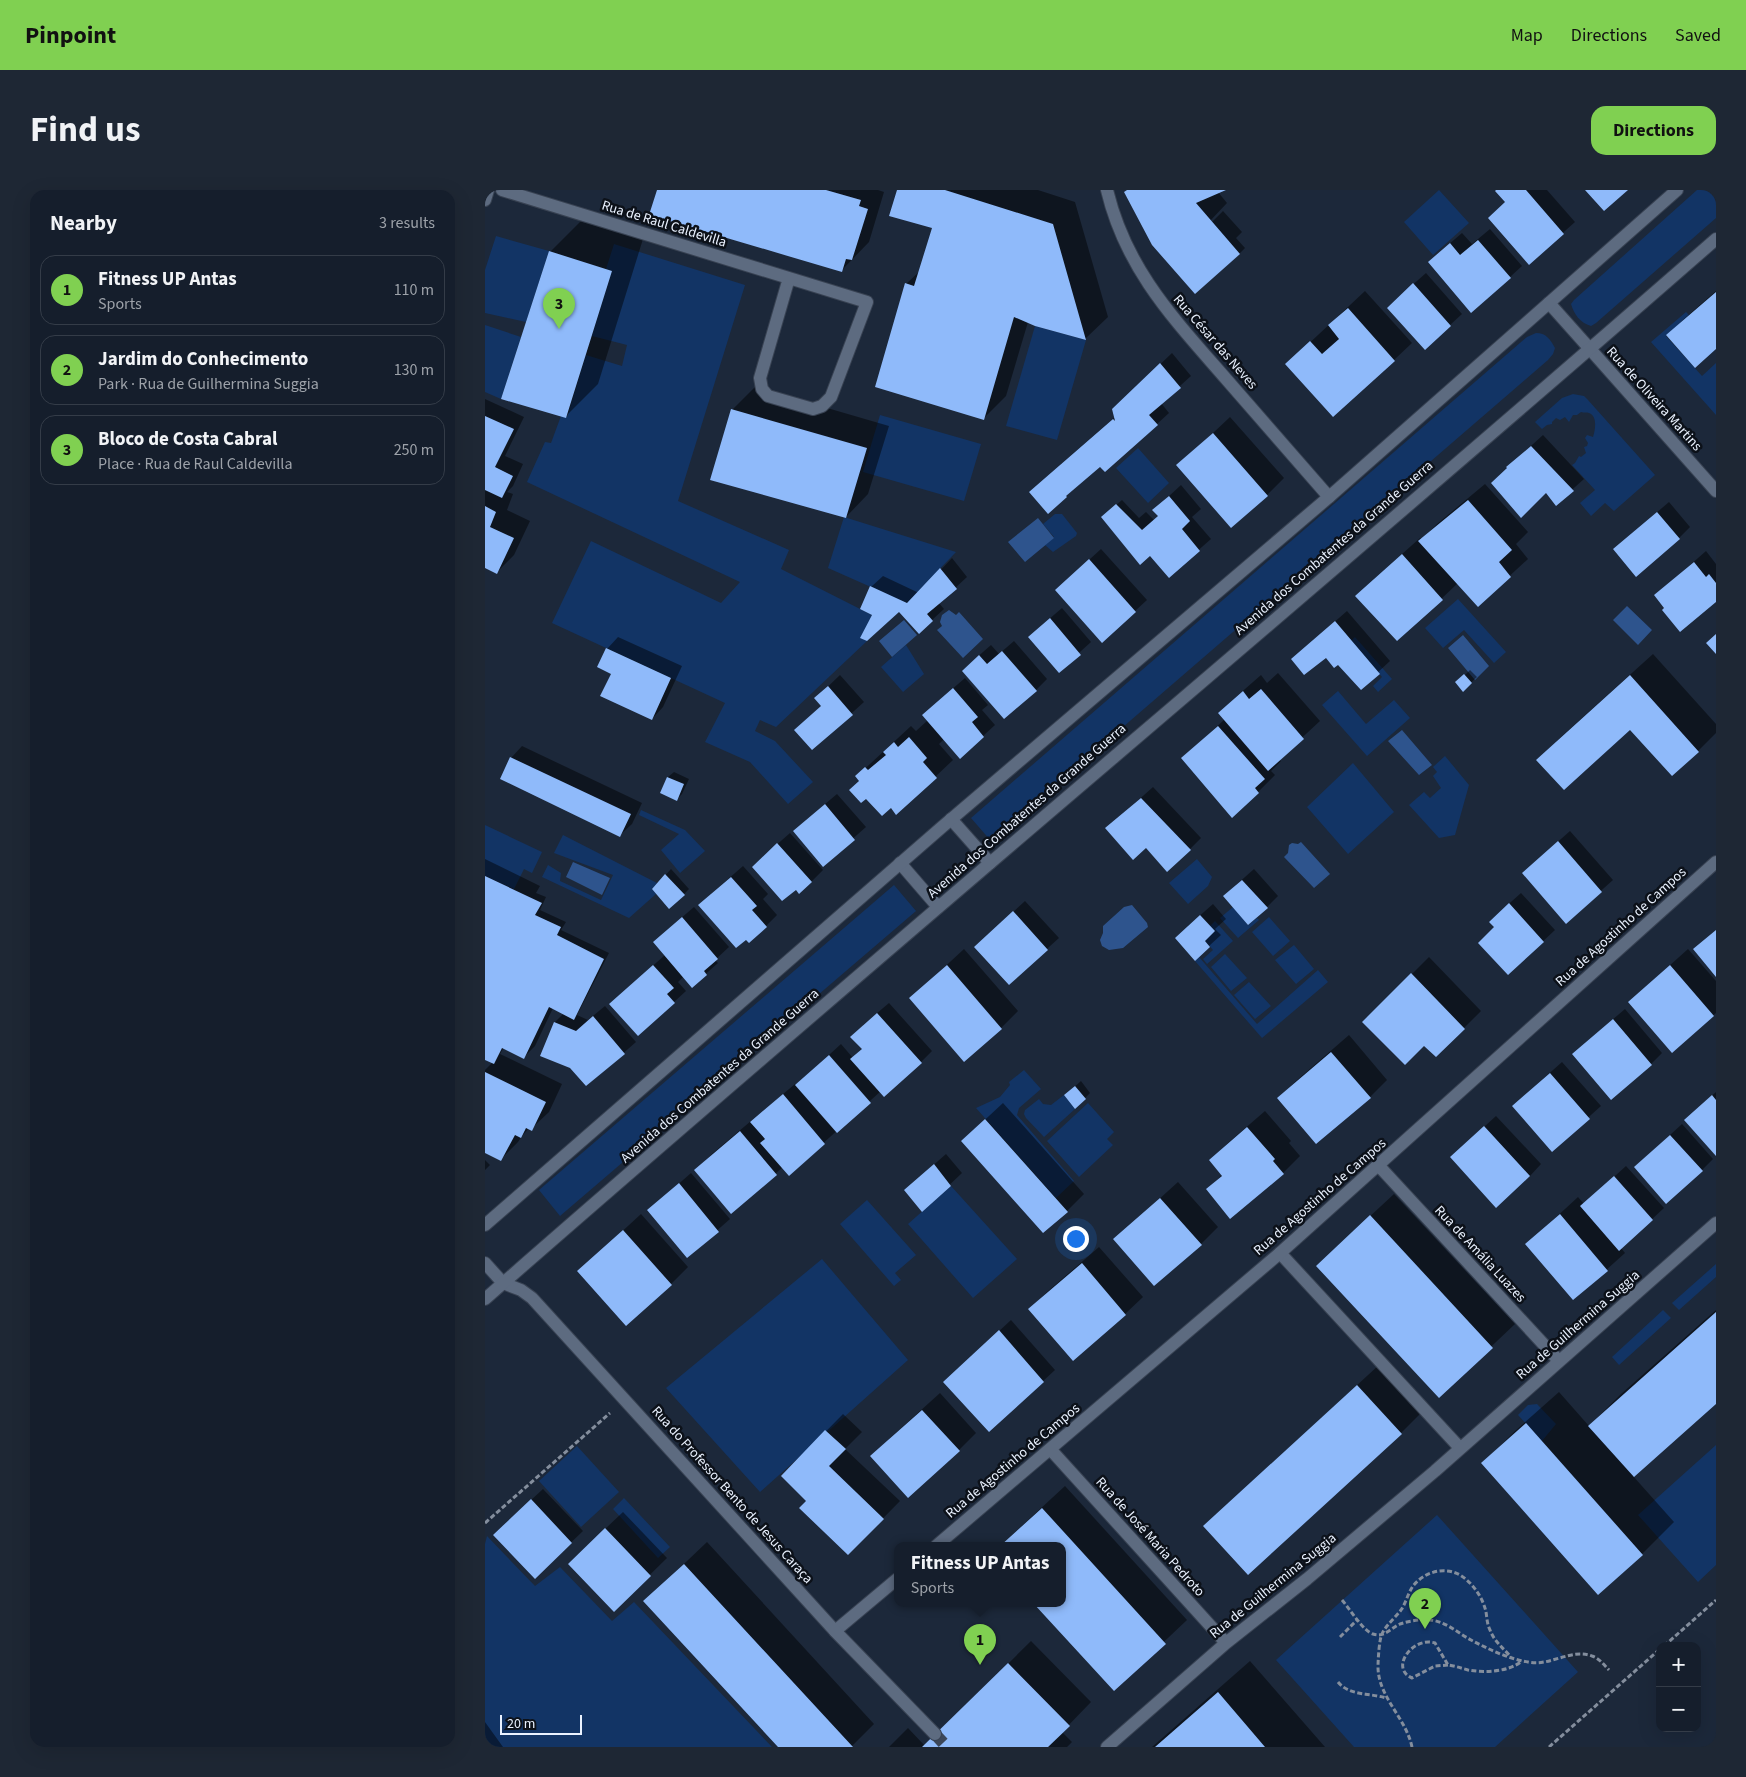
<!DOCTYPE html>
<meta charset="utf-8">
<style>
:root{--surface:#151e2c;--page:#1e2734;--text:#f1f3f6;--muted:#9da2a9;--line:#343c48;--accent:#80d051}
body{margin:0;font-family:"Source Sans 3",sans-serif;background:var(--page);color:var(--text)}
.controls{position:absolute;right:15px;bottom:15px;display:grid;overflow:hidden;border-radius:10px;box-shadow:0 5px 20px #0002}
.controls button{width:45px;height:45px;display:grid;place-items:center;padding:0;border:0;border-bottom:1px solid var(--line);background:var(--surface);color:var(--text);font:25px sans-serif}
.scale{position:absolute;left:15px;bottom:12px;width:82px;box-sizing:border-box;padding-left:5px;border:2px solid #eaf2ff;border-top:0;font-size:14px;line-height:18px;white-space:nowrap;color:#eaf2ff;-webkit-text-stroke:4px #0c1119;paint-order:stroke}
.you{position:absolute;left:590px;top:1048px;width:18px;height:18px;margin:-12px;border:4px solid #fff;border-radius:50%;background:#1a73e8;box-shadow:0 0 0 8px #1a73e833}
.badge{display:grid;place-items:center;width:32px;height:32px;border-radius:50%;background:var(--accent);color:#111;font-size:16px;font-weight:700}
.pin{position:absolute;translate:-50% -41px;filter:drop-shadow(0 1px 2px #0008)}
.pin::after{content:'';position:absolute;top:26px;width:18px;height:15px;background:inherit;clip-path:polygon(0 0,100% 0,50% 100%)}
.popup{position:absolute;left:409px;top:1352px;width:172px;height:65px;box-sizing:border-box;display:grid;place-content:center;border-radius:10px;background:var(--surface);filter:drop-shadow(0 1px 4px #0005);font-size:16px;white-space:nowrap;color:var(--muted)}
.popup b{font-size:19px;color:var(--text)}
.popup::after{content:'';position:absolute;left:50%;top:100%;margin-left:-10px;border:10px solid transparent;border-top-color:var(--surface)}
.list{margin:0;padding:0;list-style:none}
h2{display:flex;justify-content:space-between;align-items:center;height:65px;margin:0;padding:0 20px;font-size:21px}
h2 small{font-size:16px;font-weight:400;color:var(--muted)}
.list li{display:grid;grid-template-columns:32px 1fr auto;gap:15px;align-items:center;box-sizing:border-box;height:70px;margin:0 10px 10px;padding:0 10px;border:1px solid var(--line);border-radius:15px}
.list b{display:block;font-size:19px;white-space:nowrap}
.list p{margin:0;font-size:16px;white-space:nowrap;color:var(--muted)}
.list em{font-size:16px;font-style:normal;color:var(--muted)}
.map{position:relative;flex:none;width:1231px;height:1557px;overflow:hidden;border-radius:15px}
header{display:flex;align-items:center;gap:30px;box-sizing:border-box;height:70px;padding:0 25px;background:var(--accent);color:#111}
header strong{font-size:24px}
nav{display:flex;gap:28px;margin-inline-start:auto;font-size:18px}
.intro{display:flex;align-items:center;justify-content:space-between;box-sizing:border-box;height:120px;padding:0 30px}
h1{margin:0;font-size:35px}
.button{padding:12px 22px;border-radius:15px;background:var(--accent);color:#111;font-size:18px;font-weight:700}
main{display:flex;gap:30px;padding:0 30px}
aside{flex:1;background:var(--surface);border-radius:15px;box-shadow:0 5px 20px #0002}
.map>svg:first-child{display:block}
.green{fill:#123465}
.water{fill:#2e548d}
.shadow{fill:#0007}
.building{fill:#8fbafa}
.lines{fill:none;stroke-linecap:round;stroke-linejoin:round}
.tertiary-tunnel{stroke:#3b4658;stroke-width:12;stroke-dasharray:12 6;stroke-linecap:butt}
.pedestrian-casing{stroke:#384252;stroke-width:14}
.minor-casing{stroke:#384252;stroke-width:14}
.tertiary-casing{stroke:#384252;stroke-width:14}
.secondary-casing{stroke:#384252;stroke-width:14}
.path{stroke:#848e9d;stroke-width:3;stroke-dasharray:5 2.5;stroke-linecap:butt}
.pedestrian{stroke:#5d6b80;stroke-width:12}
.minor{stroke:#5d6b80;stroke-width:12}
.tertiary{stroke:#5d6b80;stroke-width:12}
.secondary{stroke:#5d6b80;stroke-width:12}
.labels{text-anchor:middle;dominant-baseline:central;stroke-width:5;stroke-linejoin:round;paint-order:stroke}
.street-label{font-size:14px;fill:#eaf2ff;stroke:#0c1119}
</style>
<header>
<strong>Pinpoint</strong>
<nav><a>Map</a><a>Directions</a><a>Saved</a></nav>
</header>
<div class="intro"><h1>Find us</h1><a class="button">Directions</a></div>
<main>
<aside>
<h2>Nearby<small>3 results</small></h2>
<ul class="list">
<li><span class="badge">1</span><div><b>Fitness UP Antas</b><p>Sports</p></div><em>110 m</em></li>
<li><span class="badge">2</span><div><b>Jardim do Conhecimento</b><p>Park · Rua de Guilhermina Suggia</p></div><em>130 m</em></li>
<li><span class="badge">3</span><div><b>Bloco de Costa Cabral</b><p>Place · Rua de Raul Caldevilla</p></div><em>250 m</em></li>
</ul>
</aside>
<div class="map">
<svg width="1231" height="1557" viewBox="0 0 1231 1557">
<rect width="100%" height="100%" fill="#1c283a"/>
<path class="green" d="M954 0 984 33 948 65 919 32Z
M1212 0H1231V28L1111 133 1106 136C1095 133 1089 124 1086 114L1089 110Z
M11 46 64 61 41 132 0 123V80Z
M129 54 260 95 193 311 304 360 296 379 387 425 376 448 382 451 291 537 275 530 270 541 290 551 328 592 303 614 265 572 220 552 240 513 67 433 106 351 236 413 255 392 42 292 60 252 66 253 76 226 82 227 101 165 137 176 142 155 107 146 127 81 121 79Z
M1201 122 1204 125 1181 146 1217 186 1231 173V225L1166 152Z
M0 135 36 147 16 209 0 202Z
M550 136 601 150 572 250 521 236Z
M1051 143C1061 143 1065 149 1070 158L1068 164 1063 170 506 651 486 628 1042 147Z
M1088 204 1099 206 1103 210 1170 285 1129 321 1120 313 1106 326 1095 313 1110 300 1087 275 1090 273 1094 266 1096 267 1101 263 1099 257 1102 256 1103 253 1100 248 1102 245 1108 247C1110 241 1113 226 1104 223 1102 222 1099 223 1096 222L1092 225H1088L1084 232 1080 227 1075 230 1071 228 1067 232V234L1062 235 1057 239 1050 232 1077 208Z
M395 225 496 254 479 311 378 282Z
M653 258 684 293 663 313 631 278Z
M570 324H577L592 343 591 346 568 362 560 355 569 347 558 334Z
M359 327 471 362 422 413 343 378Z
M973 409 1021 462 1009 473 979 440 958 458 940 438Z
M870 447 907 489 893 502 888 496 897 487 866 451Z
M421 455 439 484 418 502 396 477Z
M853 501 881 534 909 510 925 528 882 566 837 515Z
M960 566 984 595 970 645 954 648 924 615 939 602 945 608 956 598 948 586 952 582 948 577Z
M868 573 909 622 863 664 822 617Z
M156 620 200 640 220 661 195 683 176 660 194 644 154 625Z
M0 635 57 662 47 683 39 679 29 699 0 686Z
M78 645 172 693 167 699 171 704 144 728 57 687 63 675 76 683 75 691 116 710 128 685 69 663Z
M712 669 727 687 723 696 703 714 684 693Z
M409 695 431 721 75 1026 54 1000Z
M748 717 763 735 772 728 774 730 753 748 735 728Z
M784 727 805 751 788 766 767 742Z
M730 731 748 751 722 774 718 769 728 760 720 751 730 741 725 736Z
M809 755 829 779 811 794 790 770Z
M740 764 762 788 746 801 726 777Z
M714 767 772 834 833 780 843 792 777 848 710 771Z
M764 792 786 816 770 829 749 805Z
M539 880 556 899 534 918 532 925 589 991 571 1008 491 918 515 907 525 895 524 892Z
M579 905 590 919 559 947 541 928 539 924 540 920 554 909 558 914 566 915Z
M603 913 629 942 622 949 628 955 594 987 562 951Z
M466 996 532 1069 488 1108 423 1034Z
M382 1010 431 1065 410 1083 416 1090 409 1096 355 1034Z
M337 1069 423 1170 275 1302 181 1198Z
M1231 1074V1087L1194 1120 1187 1113Z
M1178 1120 1186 1128 1134 1175 1127 1167Z
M1052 1214 1071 1234 1057 1251 1033 1225 1043 1215Z
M1231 1255V1375L1213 1392 1153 1325Z
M92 1256 134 1302 96 1337 54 1291Z
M139 1308 185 1357 173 1368 128 1319Z
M952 1325 1093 1482 1010 1557H869L791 1470Z
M2 1346 50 1396 75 1377 127 1431 149 1412 287 1557H6L0 1549V1354Z"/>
<path class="water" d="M553 328 569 348 540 372 523 352Z
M1142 416 1167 440 1153 455 1128 430Z
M464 420 471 425 474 422 498 449 478 468 452 440 457 436 455 432 457 425Z
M419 430 432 445 407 467 394 451Z
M978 445 1004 476 990 490 963 458Z
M917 540 947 575 934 585 903 551Z
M816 652 845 684 829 698 799 667 803 663 804 655 807 653 813 654Z
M88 672 125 688 117 705 81 687Z
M647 715 662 733 663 737 638 758 624 760 617 756 615 750 618 743V736L639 717Z"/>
<path class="shadow" d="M173 0H393L399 2 384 52 357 80Z
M413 0H553L590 12 623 127 600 149 543 132 521 206 498 229 421 94 436 80 449 37Z
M643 0H738L733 2 742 13 725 31V34L738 21 757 42 751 48 760 58 754 64Z
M1013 0H1062L1090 32 1044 73 1021 12Z
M97 30 158 49 113 194 81 226 65 62Z
M1005 39 1037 76 1025 87 956 61 977 43 987 54Z
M941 83 977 124 940 158 915 106Z
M880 101 927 153 909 170 802 174Z
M1231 101V157L1183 145 1200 128Z
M687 163 706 186 676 213 684 223 672 234 615 275 582 305 576 274 630 227 640 208Z
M270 197 404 236 383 304 361 327 247 220Z
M0 209 39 227 20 266 38 274 28 296 22 302 28 304 22 320 45 331 29 365 12 382 0 377Z
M745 227 799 288 782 305 693 276Z
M1058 245 1099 289 1071 314 1061 302 1023 277Z
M1000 294 1043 342 1031 354 1043 369 993 415 973 393 913 450 889 389 935 348 937 349 952 334Z
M696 295 716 319 707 327 726 349 684 386 665 365 623 322 637 310 654 328 661 322 669 330 674 326 669 320Z
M1184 312 1205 337 1194 348 1129 359Z
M616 359 662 410 650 421 583 389Z
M1221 361 1231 374V410L1181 418 1171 405Z
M467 368 482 387 454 413 459 419 434 442 414 420 388 424 386 397 398 386 434 403Z
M577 418 606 452 574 481 556 436Z
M862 421 905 471 876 498 853 473 841 466 807 469Z
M133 447 197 476 178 517 167 529 127 483 122 459Z
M529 451 562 489 551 500 490 469 506 455 514 464Z
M1168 464 1231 534V543L1213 561 1187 585 1145 539 1053 570 1076 547Z
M985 480 992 487 978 500 972 493Z
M793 483 835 531 794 569 796 571 786 581 790 585 773 602 698 568 740 529 735 523 752 506 776 485 782 493Z
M355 485 379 512 327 559 337 515 331 508Z
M480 488 503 515 497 520 510 535 475 567 459 549 454 554 468 570 412 623 372 586 426 536 431 541 443 530 450 514Z
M37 556 157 613 147 634 135 645 26 568Z
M189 582 204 589 197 604 192 609 176 602 183 587Z
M668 597 716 648 705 659 662 656 622 638Z
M352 604 381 637 338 675 321 630Z
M1085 641 1128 690 1081 732 1050 672Z
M305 643 338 680 326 692 280 665Z
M0 669 55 696 51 703 61 707 55 720 81 732 76 740 124 763 92 825 103 830 120 816 151 852 102 895 70 832 79 823 68 818 50 856 39 867 19 857 15 864 77 894 64 922 46 939 44 938 37 946 33 952 16 969 0 961V880L8 872 0 868Z
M258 676 283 704 278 709 292 725 281 736 226 704Z
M186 679 204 699 199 704 168 699Z
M769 679 793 706 782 717 751 695Z
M1036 703 1070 740 1023 784 1011 737 1017 720Z
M540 711 574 748 524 793 502 746Z
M728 714 741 729 730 739 736 745 724 756 703 736Z
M209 717 244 757 230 770 233 773 207 796 199 786 193 792 201 801 153 845 137 803 180 765 181 741Z
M479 759 533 821 516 838 426 808Z
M1203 759 1231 791V823L1187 861 1144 812Z
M944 767 996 821 951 866 940 854 879 832Z
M404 813 447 861 436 872 396 901 304 984 298 977 246 1022 211 980 228 963 310 894 311 895 356 854 368 868 378 859V835Z
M1140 819 1177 863 1166 874 1100 853Z
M864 845 902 890 885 907 794 908 811 891Z
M1077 872 1116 916 1067 960 1040 905Z
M596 891 605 903 600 908 586 900Z
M1231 902V964L1212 919Z
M518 913 599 1004 582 1021 477 951Z
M780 921 806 951 804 953 815 966 798 983 746 1027 722 1000 738 984 726 970 743 953Z
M1011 926 1056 974 1045 986 978 956Z
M1197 934 1228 969 1217 980 1150 977Z
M461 964 477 983 438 1020 420 1000Z
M0 970 5 975 0 980Z
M1141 976 1179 1018 1136 1058 1140 1063 1089 1109 1042 1054 1093 1007 1099 1014Z
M206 983 245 1029 203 1066 164 1020Z
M693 992 733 1037 716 1054 630 1049Z
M909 1004 1030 1134 954 1206 855 1054Z
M156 1024 203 1077 186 1094 94 1081Z
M614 1057 658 1107 640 1124 588 1169 545 1119 562 1102Z
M1231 1120V1213L1148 1286 1189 1332 1157 1364 998 1273 1030 1241 1074 1202 1104 1236 1136 1204Z
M526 1130 570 1180 504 1241 471 1181Z
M895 1174 938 1221 916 1243 743 1314Z
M455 1203 491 1243 474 1260 404 1249Z
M358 1224 377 1242 360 1259 415 1311 363 1364 323 1311 297 1286Z
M580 1296 702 1430 629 1499 551 1414H578V1356H515Z
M58 1299 98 1341 50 1387 21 1333Z
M138 1322 182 1368 129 1420 101 1357Z
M222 1352 389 1534 366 1557H295L160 1411Z
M546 1451 606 1512 577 1542 587 1552 582 1557H404L423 1538 440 1556Z
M765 1471 840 1557H667Z
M0 1532 18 1557H0Z"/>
<path class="building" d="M172 0H341L376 10 374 16 383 19 367 70 361 69 357 82 164 25Z
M412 0H460L568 34 601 150 550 136 529 127 499 230 390 197 420 93 429 96 447 38 404 26Z
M642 0H741L711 13 755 64 710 104 667 55 639 2Z
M1011 0H1041L1079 44 1044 75 1003 28 1020 12 1010 1Z
M1100 0H1143L1119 21Z
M993 50 1026 88 986 123 943 72 965 53 975 65Z
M64 61 127 81 81 228 16 209Z
M928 93 966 136 940 160 902 118Z
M1231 102V159L1210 178 1181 145Z
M863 118 910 171 848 227 800 174 825 151 837 164 854 149 843 135Z
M675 173 696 198 664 225 673 235 620 282 615 277 581 306 582 307 563 324 544 302 628 229 630 231 627 219Z
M246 219 382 258 361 328 225 290Z
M0 226 29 239 10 277 28 286 17 308 0 300Z
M728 243 783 306 746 338 691 275Z
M1046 256 1089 301 1071 316 1061 303 1036 328 1006 293 1022 278 1021 277Z
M684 306 705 331 697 339 715 361 684 388 665 366 655 375 616 327 631 314 657 340 673 326 667 320Z
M983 310 1027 360 1014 372 1026 387 993 417 933 351Z
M0 316 11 322 5 337 29 348 12 384 0 378Z
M1172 322 1195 349 1151 387 1128 359Z
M917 364 958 410 912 451 870 406Z
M604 369 651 422 617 453 570 400Z
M1209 372 1221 387 1224 384 1231 393V412L1195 442 1177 420 1179 418 1169 405Z
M455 378 472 399 442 424 448 431 434 444 414 422 382 451 375 448 387 425 375 419 385 396 422 413Z
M565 428 596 465 574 483 543 447Z
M850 431 895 484 876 500 853 475 849 478 841 468 819 485 806 469Z
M1231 444V464L1221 453Z
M121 458 186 488 167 530 115 506 126 484 112 477Z
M517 461 552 501 519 529 477 481 494 465 502 474Z
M979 484 987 493 978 502 970 492Z
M1145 485 1214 562 1187 586 1145 540 1079 600 1051 570Z
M343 496 368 525 327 560 309 540 336 516 329 508Z
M468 498 493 527 487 532 499 547 475 569 437 525Z
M776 499 819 549 783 581 733 523 758 501 764 509Z
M733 536 780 589 770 598 774 603 747 628 696 568Z
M424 547 442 568 438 572 452 588 411 625 406 618 397 626 381 609 376 613 364 600 374 591 370 586 380 577 383 580 401 565 398 562 409 552 413 557Z
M25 567 146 624 135 647 15 589Z
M182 587 199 594 192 611 175 603Z
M656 608 706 660 682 682 661 658 648 670 620 638Z
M340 614 370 650 338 677 308 641Z
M1073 651 1117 702 1081 734 1037 683Z
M292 653 327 692 314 704 311 700 297 711 267 677Z
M180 684 200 705 184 719 167 699Z
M0 686 57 713 50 725 76 737 72 745 119 769 89 830 64 817 39 869 17 858 9 874 0 870Z
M246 687 272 716 267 720 282 737 264 753 261 750 251 758 213 715Z
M757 690 783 718 763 735 738 706Z
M1024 713 1059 752 1023 785 993 753 1009 737 1004 732Z
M528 721 563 760 524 795 489 757Z
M715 725 730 741 720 751 725 757 710 771 690 748Z
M197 727 233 769 219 781 222 785 207 798 168 752Z
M1231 740V787L1208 759Z
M168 775 189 798 182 804 190 813 153 846 124 814Z
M462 775 517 839 479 872 424 808Z
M1185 775 1229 826 1187 863 1143 812Z
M926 783 980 839 951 867 939 856 920 875 877 832Z
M392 823 437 873 399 907 365 869 377 859 365 847Z
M108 826 140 864 101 896 85 878 55 866 69 832 91 841Z
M1128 829 1167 875 1126 910 1087 864Z
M846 862 886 908 831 954 792 908Z
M344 865 386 913 352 943 310 895Z
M0 882 61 912 47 941 41 938 36 948 30 945 16 971 0 963Z
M1065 883 1105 929 1067 962 1027 916Z
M590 896 601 909 590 919 579 905Z
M298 904 340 954 304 986 275 953 280 949 265 932Z
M1227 905 1231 910V966L1199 930Z
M500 929 583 1022 558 1043 476 951Z
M999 936 1045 986 1011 1018 965 967Z
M762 937 790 969 788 971 799 984 745 1029 721 999 737 986 724 970Z
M255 941 292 985 246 1024 209 980Z
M1185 945 1218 981 1181 1014 1149 977Z
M449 974 466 996 437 1022 419 1000Z
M1129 986 1168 1030 1134 1061 1095 1016Z
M194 993 234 1042 202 1068 162 1020Z
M675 1008 717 1055 669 1096 628 1049Z
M1075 1024 1123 1081 1088 1110 1040 1054Z
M885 1025 1008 1158 954 1208 831 1076Z
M138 1040 187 1095 141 1136 92 1081Z
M597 1073 641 1125 588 1171 543 1119Z
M1231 1122V1214L1149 1287 1103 1236Z
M514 1140 559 1192 504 1242 458 1192Z
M872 1195 917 1244 763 1385 718 1336Z
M437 1220 475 1261 423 1308 385 1266Z
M1041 1233 1158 1365 1113 1405 996 1273Z
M340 1240 361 1259 344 1276 399 1329 363 1365 314 1318 321 1311 296 1286Z
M46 1309 87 1353 50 1389 8 1345Z
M557 1318 681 1454 629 1501 549 1414H578V1356H515Z
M120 1338 166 1386 129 1422 83 1374Z
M199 1374 368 1557H293L158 1411Z
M523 1473 585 1536 563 1557H437Z
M733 1502 780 1557H670Z"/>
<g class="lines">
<path class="tertiary-tunnel" d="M450 1544 462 1557"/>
<g class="pedestrian-casing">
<path id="pedestrian" d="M795 1063 975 1258"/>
</g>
<g class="minor-casing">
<path id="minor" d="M17 0 382 112 346 207 337 216 328 219 283 206 277 199 275 188 304 88
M622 0C641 80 690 130 742 190 776 229 810 268 844 307
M1105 159 1231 301
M894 976 1074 1171
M566 1260 741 1453
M451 1356 795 1063 1231 672
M350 1441 412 1389
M622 1557 741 1453 822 1389 950 1281 1231 1033"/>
</g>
<g class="tertiary-casing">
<path id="tertiary" d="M1064 113 1105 159
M466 629 505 673
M415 673 453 717
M0 1073 18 1093 36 1100 47 1108 350 1441 450 1544"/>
</g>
<g class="secondary-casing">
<path id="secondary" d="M0 10 3 0
M0 1035 457 637 844 307 1192 0
M0 1109C407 752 823 406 1231 49"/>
</g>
<path class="path" d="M0 1333 125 1223
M857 1410C865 1419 878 1441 888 1444 899 1448 906 1438 915 1434 924 1431 935 1429 945 1430 960 1431 973 1443 986 1450 1003 1459 1024 1469 1043 1472 1064 1477 1086 1458 1107 1466 1114 1468 1119 1475 1124 1480
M855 1447 873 1429
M1179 1456 1231 1410
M963 1475 950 1476 927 1488C904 1478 928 1446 950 1453L963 1475C970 1476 976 1478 983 1480 999 1483 1024 1482 1037 1471
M853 1492C864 1506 886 1503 901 1508
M927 1557C921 1528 894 1508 893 1478 893 1471 894 1450 897 1444 901 1435 910 1428 916 1420 921 1413 923 1403 928 1396 939 1382 959 1376 975 1385 988 1393 998 1408 1001 1422 1002 1428 1002 1434 1005 1440 1009 1451 1018 1458 1026 1467
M1064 1557 1175 1459"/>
<use href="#pedestrian" class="pedestrian"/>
<use href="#minor" class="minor"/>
<use href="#tertiary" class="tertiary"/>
<use href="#secondary" class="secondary"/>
</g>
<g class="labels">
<g class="street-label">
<text transform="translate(179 34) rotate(17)">Rua de Raul Caldevilla</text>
<text transform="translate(730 152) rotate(49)">Rua César das Neves</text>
<text transform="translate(1169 209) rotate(48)">Rua de Oliveira Martins</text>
<text transform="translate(849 358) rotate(-41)">Avenida dos Combatentes da Grande Guerra</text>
<text transform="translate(542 621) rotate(-41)">Avenida dos Combatentes da Grande Guerra</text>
<text transform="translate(1136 737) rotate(-42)">Rua de Agostinho de Campos</text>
<text transform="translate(235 886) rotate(-41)">Avenida dos Combatentes da Grande Guerra</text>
<text transform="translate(835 1007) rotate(-41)">Rua de Agostinho de Campos</text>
<text transform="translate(995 1064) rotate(47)">Rua de Amália Luazes</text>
<text transform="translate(1093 1135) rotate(-41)">Rua de Guilhermina Suggia</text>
<text transform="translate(528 1271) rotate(-40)">Rua de Agostinho de Campos</text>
<text transform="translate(247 1305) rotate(48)">Rua do Professor Bento de Jesus Caraça</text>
<text transform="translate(665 1347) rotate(48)">Rua de José Maria Pedroto</text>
<text transform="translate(788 1396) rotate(-39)">Rua de Guilhermina Suggia</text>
</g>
</g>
</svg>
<div class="controls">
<button>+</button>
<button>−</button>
</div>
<div class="scale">20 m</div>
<div class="you"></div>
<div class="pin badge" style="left:495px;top:1475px">1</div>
<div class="popup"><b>Fitness UP Antas</b>Sports</div>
<div class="pin badge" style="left:940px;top:1439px">2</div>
<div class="pin badge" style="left:74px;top:139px">3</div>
</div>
</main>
